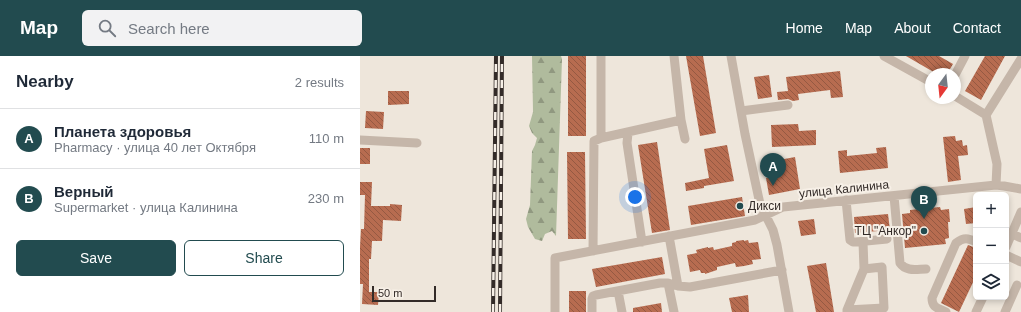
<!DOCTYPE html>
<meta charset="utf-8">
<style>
:root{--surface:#fff;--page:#f2f2f3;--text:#1f2937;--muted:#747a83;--line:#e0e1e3;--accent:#224b4f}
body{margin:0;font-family:Arial,sans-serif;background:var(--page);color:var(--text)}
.controls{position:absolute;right:12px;bottom:12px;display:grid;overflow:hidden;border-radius:6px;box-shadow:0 2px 6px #0003}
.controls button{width:36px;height:36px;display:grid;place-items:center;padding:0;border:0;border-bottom:1px solid var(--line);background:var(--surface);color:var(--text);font:20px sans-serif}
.compass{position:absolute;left:565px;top:12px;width:36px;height:36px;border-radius:50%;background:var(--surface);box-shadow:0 2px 6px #0003;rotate:195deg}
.scale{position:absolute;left:12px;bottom:10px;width:64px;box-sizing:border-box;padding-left:4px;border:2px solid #332b28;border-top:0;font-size:11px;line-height:14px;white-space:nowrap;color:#332b28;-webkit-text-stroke:3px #f7f0e7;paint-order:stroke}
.you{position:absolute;left:275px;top:141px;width:14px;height:14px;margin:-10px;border:3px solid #fff;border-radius:50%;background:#1a73e8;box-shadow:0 0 0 6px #1a73e833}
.badge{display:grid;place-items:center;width:26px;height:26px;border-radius:50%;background:var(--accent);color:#fff;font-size:13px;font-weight:700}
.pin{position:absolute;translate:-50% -33px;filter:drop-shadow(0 1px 2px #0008)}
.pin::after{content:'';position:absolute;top:21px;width:14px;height:12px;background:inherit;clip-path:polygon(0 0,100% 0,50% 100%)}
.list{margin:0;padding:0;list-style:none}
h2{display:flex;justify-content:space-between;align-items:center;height:52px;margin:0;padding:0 16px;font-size:17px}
h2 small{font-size:13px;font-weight:400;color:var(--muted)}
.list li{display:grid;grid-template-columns:26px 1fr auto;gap:12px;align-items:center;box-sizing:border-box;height:60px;padding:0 16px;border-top:1px solid var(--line)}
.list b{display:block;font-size:15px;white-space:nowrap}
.list p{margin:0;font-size:13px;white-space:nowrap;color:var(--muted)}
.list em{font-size:13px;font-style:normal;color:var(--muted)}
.actions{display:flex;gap:8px;padding:12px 16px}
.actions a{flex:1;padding:9px 0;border:1px solid var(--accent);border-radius:6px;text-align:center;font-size:14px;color:var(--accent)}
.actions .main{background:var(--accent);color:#fff}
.icon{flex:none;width:22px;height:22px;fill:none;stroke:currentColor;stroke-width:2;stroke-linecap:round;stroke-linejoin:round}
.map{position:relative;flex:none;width:661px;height:256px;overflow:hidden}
header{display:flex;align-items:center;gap:24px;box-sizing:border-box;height:56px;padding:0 20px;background:var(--accent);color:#fff}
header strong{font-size:19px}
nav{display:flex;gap:22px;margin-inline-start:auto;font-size:14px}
.search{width:280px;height:36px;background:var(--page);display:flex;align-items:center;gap:10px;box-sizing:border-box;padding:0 14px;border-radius:6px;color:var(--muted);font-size:15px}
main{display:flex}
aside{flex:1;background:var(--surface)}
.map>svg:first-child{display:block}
.forest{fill:url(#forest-firs)}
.building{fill:url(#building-back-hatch)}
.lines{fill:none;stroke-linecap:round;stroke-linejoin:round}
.minor{stroke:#c5b6a9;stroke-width:9}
.rail-casing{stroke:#332b28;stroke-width:4}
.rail{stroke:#f7f0e7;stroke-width:2.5;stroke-dasharray:8;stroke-linecap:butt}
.poi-dot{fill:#224b4f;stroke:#f7f0e7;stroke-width:1.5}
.labels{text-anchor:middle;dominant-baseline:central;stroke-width:4;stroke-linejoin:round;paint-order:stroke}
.street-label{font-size:12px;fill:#332b28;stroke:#f7f0e7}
.poi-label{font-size:12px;fill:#332b28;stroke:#f7f0e7;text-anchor:start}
</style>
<header>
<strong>Map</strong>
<div class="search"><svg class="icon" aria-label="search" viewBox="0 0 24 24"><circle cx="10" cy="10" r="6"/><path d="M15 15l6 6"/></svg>Search here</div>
<nav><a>Home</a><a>Map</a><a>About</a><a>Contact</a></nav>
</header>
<main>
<aside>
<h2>Nearby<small>2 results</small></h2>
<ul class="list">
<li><span class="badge">A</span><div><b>Планета здоровья</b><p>Pharmacy · улица 40 лет Октября</p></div><em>110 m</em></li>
<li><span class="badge">B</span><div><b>Верный</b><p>Supermarket · улица Калинина</p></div><em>230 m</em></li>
</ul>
<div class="actions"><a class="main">Save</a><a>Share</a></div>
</aside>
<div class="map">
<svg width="661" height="256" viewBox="0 0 661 256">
<defs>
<pattern id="forest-firs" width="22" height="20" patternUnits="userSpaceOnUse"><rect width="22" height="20" fill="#b0bb9d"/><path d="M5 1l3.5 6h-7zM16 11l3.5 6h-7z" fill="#909880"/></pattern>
<pattern id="building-back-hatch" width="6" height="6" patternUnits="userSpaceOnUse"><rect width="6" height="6" fill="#b76c50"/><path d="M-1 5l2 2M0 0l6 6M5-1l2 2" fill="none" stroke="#955942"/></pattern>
</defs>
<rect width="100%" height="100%" fill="#eee6db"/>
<path class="forest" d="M172 0H201L202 3 196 180 192 175 185 178 182 185 175 183 168 171 166 163 170 149 172 95 175 89 177 82 172 77 169 70 173 56Z"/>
<path class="building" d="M208 0H226V80H208Z
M326 0H343L356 77 340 80Z
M546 0H579L593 8 587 18H577Z
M625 0H645L621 44 605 35Z
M480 15 483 41 471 42 470 34 438 38 439 44 433 45 428 43 418 44 417 36 428 35 426 21Z
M409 19 412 41 398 43 394 21Z
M28 35H49V48L28 49Z
M6 55 24 56 23 73 5 72Z
M438 68 439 75 456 74V89L412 91 411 69Z
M595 80 596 85 602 84 603 90 607 89 608 99 598 100 601 124 588 126 583 81Z
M297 86 310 174 292 177 278 89Z
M367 89 374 125 344 130V132L326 135 325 127 349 122 344 93Z
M526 91 528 112 480 117 478 95 487 94V100L517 97 516 92Z
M0 92H10V108H0Z
M207 96H225L226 183H208Z
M435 101 440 133 409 139 406 122 422 120 419 104Z
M0 126H12L11 150H30V148L42 149 41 165 23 164 22 185H12L11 203H9V236H19L18 249 2 248 3 228H0V191L1 173H4L5 139H0Z
M382 141 385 160 331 169 328 150Z
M580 151 581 154 589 153 590 166H588L589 182 585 183 586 188 545 192 542 158 550 157V154Z
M616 151V167L606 168 604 153Z
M528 158 530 174 495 177 494 161Z
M454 163 456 178 441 180 438 165Z
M384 184V185L388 184 389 187 398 186 401 203 392 204 393 208 384 210 376 211 375 207 357 211V214L345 218V217H341L340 214 330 216 327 199 337 197 336 194 348 191V192L353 191 354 194 372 190V187L376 186V185Z
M608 189 616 192V220L599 256 581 247Z
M302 201 305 218 236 231 232 213Z
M466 207 474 256H456L447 210Z
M209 235H226V256H209Z
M388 239 389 256H372L369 242Z
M301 247 302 256H273V252Z"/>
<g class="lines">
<path class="minor" d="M314 0 321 64 325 83
M371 0 385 78 400 148 413 174 417 189 429 256
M524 0 571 26
M595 19 605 0
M595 40 626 59 637 108 636 129
M381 55 428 49
M626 59 661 3
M268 77 267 87 282 186
M241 82 321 64
M0 84 57 87
M534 140 540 207C546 216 557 213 566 213
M486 144 490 184 493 186H496L527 183
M652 178 661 182
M503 186 504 213
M646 191 661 156
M233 195 234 85 241 82V0
M646 199 661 206
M308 227 314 256
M318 230 330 231 422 214
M258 235 262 256
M487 254 524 252 522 211 504 213 487 254V256
M195 256V202L395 164 423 151 636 129 644 130 661 133
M232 256V243L233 240 236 239 300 227H308L318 230 309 180
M586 256C578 252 572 252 572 242L596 187C604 181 608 182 616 186
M616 256 623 241
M645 256 657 229"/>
<g class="rail-casing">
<path id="rail" d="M133 256 136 0
M140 256 142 0"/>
</g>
<use href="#rail" class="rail"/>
</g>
<g class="poi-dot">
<circle cx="380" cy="150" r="4"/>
<circle cx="564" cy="175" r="4"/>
</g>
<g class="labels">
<g class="street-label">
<text transform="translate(484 133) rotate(-6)">улица Калинина</text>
</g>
<g class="poi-label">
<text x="388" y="150">Дикси</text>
<text x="556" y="175" text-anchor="end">ТЦ "Анкор"</text>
</g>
</g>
</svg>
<div class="controls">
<button>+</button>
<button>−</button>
<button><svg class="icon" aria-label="layers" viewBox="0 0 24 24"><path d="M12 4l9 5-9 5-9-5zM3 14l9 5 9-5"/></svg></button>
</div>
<svg class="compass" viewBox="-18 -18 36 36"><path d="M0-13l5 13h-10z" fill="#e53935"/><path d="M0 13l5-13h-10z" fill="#747a83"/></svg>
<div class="scale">50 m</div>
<div class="you"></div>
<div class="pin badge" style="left:413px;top:130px">A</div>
<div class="pin badge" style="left:564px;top:163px">B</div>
</div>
</main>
